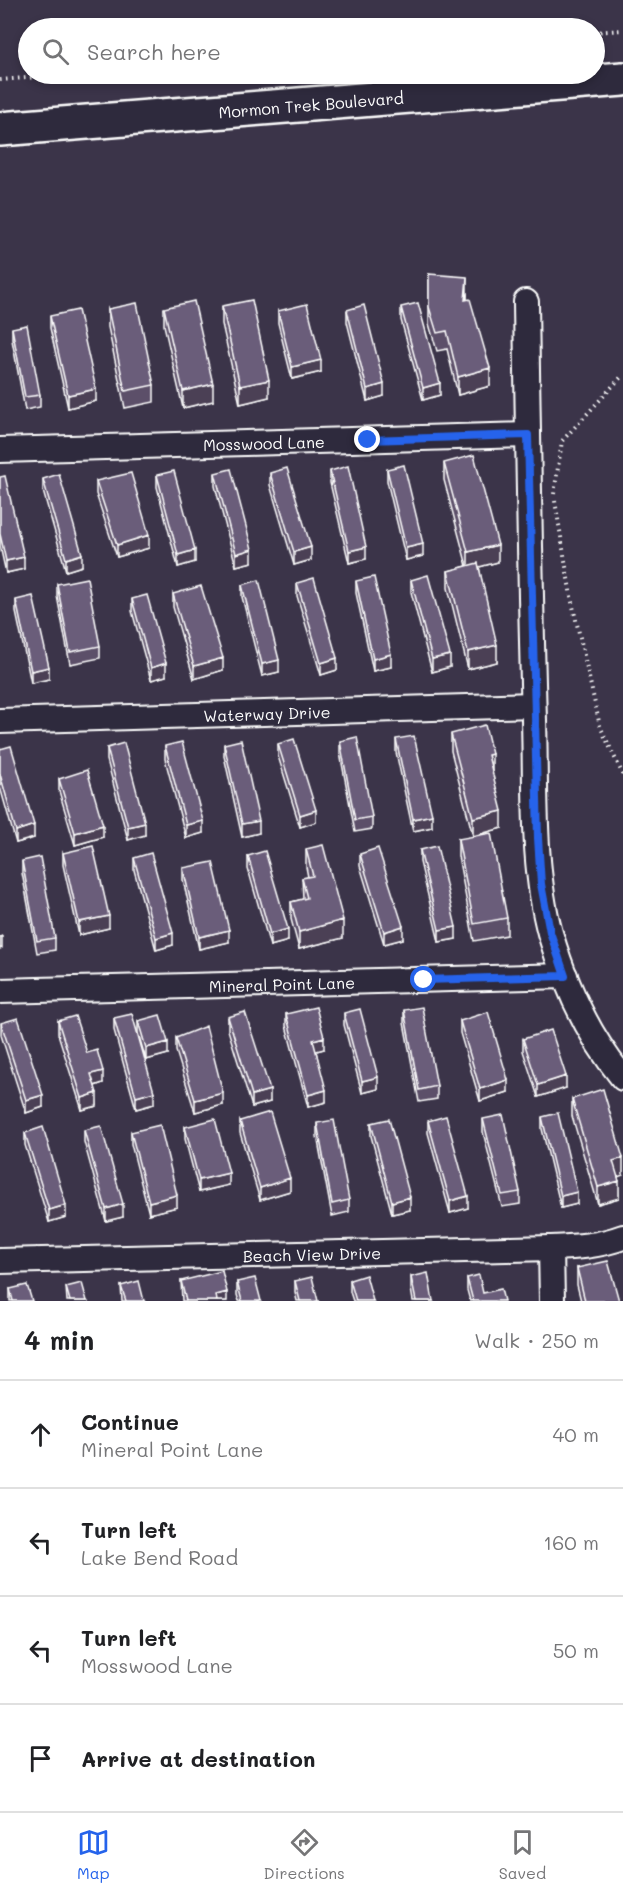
<!DOCTYPE html>
<meta charset="utf-8">
<style>
:root{--surface:#fff;--page:#f2f2f2;--text:#202124;--muted:#757577;--line:#e0e0e0;--accent:#2563eb}
body{margin:0;font-family:Mali,sans-serif;background:var(--page);color:var(--text)}
.stop{position:absolute;width:18px;height:18px;margin:-14px;border:4px solid #2563eb;border-radius:50%;background:#fff}
.stop.end{background:#2563eb;border-color:#fff;box-shadow:0 2px 6px #0008}
.list{margin:0;padding:0;list-style:none}
h2{display:flex;justify-content:space-between;align-items:center;height:78px;margin:0;padding:0 24px;font-size:26px}
h2 small{font-size:20px;font-weight:400;color:var(--muted)}
.list li{display:grid;grid-template-columns:39px 1fr auto;gap:18px;align-items:center;box-sizing:border-box;height:108px;padding:0 24px;border-top:2px solid var(--line)}
.list b{display:block;font-size:22px;white-space:nowrap}
.list p{margin:0;font-size:20px;white-space:nowrap;color:var(--muted)}
.list em{font-size:20px;font-style:normal;color:var(--muted)}
.icon{flex:none;width:33px;height:33px;fill:none;stroke:currentColor;stroke-width:2;stroke-linecap:round;stroke-linejoin:round}
.map{position:relative;flex:none;width:623px;height:1301px;overflow:hidden}
.search{position:absolute;background:var(--surface);box-shadow:0 3px 9px #0003;left:18px;right:18px;top:18px;height:66px;display:flex;align-items:center;gap:15px;box-sizing:border-box;padding:0 21px;border-radius:33px;color:var(--muted);font-size:22px}
.sheet{height:510px;background:var(--surface)}
nav{display:flex;justify-content:space-around;align-items:center;box-sizing:border-box;height:84px;border-top:2px solid var(--line);background:var(--surface);font-size:16px;color:var(--muted)}
nav a{display:grid;justify-items:center;gap:3px}
nav .on{color:var(--accent)}
.map>svg:first-child{display:block}
.lines{fill:none;stroke-linecap:round;stroke-linejoin:round}
.street-casing{stroke:#fff;stroke-width:28}
.secondary-casing{stroke:#fff;stroke-width:38}
.path{stroke:#fff;stroke-width:4;stroke-dasharray:1.5 4.5;stroke-linecap:butt}
.street{stroke:#2f2a3d;stroke-width:24}
.secondary{stroke:#2f2a3d;stroke-width:33}
.wall{fill:#5c5069;stroke:#fff;stroke-width:1.5}
.shaded-wall{fill:#4b4155;stroke:#fff;stroke-width:1.5}
.building{fill:#6b5d7a;stroke:#fff;stroke-width:1.5}
.route{stroke:#2563eb;stroke-width:8}
.labels{text-anchor:middle;dominant-baseline:central;stroke-width:6;stroke-linejoin:round;paint-order:stroke}
.street-label{font-size:16px;fill:#fff;stroke:#2f2a3d}
</style>
<div class="map">
<svg width="623" height="1301" viewBox="0 0 623 1301">
<rect width="100%" height="100%" fill="#3b3449"/>
<filter id="ink" filterUnits="userSpaceOnUse"><feTurbulence type="fractalNoise" baseFrequency=".0167" numOctaves="2"/><feDisplacementMap in="SourceGraphic" scale="12" xChannelSelector="R" yChannelSelector="G"/><feConvolveMatrix kernelMatrix="1 2 1 2 8 2 1 2 1" color-interpolation-filters="sRGB"/></filter>
<g filter="url(#ink)">
<g class="lines">
<g class="street-casing">
<g id="street">
<path d="M526 302C528 441 530 581 534 720 536 788 532 867 550 933 565 984 589 1037 623 1078"/>
<path id="s1" d="M0 450 528 435"/>
<path id="s2" d="M0 721 533 705"/>
<path id="s3" d="M0 991 565 976"/>
<path d="M551 1248 552 1301"/>
<path id="s4" d="M0 1261 551 1248C576 1247 599 1246 623 1237"/>
</g>
</g>
<g class="secondary-casing">
<g id="secondary">
<path id="s5" d="M0 129 623 79"/>
</g>
</g>
<path class="path" d="M594 32 623 30
M0 80 77 74
M554 494 562 441 623 375
M555 501 572 602 600 726 623 775"/>
<use href="#street" class="street"/>
<use href="#secondary" class="secondary"/>
</g>
<path class="wall" d="M429 274 467 294V300L490 386 458 395 447 349 437 351 429 324Z
M222 306 269 397 240 404 222 324Z
M401 307 440 395 423 400 401 320Z
M164 308 213 401 183 408 164 325Z
M108 309 154 385V402L125 408 108 327Z
M347 310 384 396 367 401 347 322Z
M278 311 321 372 292 379 278 323Z
M50 316 96 401 68 408 50 328Z
M12 328 40 395V407L25 410 12 340Z
M444 463 498 562 479 567 497 662 468 669 448 588V571L467 566 444 480Z
M387 469 423 556 406 560 387 481Z
M330 471 366 559 349 563 330 483Z
M215 473 252 562 236 566 215 486Z
M270 473 311 560 294 565 270 485Z
M157 475 195 562 178 567 157 487Z
M0 477 24 569 6 573 0 546Z
M43 479 82 566 66 571 43 491Z
M96 481 149 548 117 557 96 494Z
M411 580 450 667 432 672 411 592Z
M356 581 391 667 373 671 356 593Z
M297 583 337 670 321 675 297 596Z
M57 584 100 646V658L70 664 57 596Z
M242 585 279 672 262 676 242 597Z
M173 594 223 670 194 679 173 607Z
M132 599 166 676 151 680 132 611Z
M16 600 49 679 31 683 16 612Z
M451 734 502 828 473 836 451 751Z
M396 739 432 827 413 831 396 752Z
M340 741 372 817V829L355 832 340 753Z
M224 744 259 833 242 837 224 756Z
M278 744 316 822 300 827 278 756Z
M165 746 203 833 186 838 165 759Z
M107 748 145 835 128 840 107 760Z
M0 749 34 838 16 843 0 787Z
M59 779 103 837 75 845 59 791Z
M458 839 507 918V935L474 941 458 856Z
M306 849 343 938 299 949 291 919V902L303 899 302 878 308 877 306 867Z
M420 850 456 939 439 942 420 862Z
M63 853 109 928 79 935 63 865Z
M360 854 403 939 384 944 360 866Z
M248 856 288 941 270 946 248 869Z
M134 858 173 945 156 950 134 870Z
M22 861 55 938V950L37 953 22 873Z
M183 868 229 942 199 949 183 880Z
M404 1010 437 1086V1099L419 1102 404 1023Z
M344 1013 378 1089 362 1093 344 1025Z
M286 1014 324 1049 316 1051 326 1102 308 1107 286 1026Z
M228 1017 270 1102 252 1107 228 1030Z
M114 1018 154 1104 136 1109 114 1030Z
M58 1021 103 1083 95 1086 97 1106 82 1110 58 1034Z
M138 1021 168 1054 146 1060 138 1033Z
M460 1021 508 1092 480 1101 460 1033Z
M1 1023 43 1107 26 1113 1 1035Z
M176 1038 223 1105 195 1112 176 1051Z
M523 1039 566 1088 538 1097 523 1051Z
M572 1099 618 1177 619 1198 598 1204 572 1116Z
M542 1117 577 1204 561 1208 542 1129Z
M483 1119 520 1192V1204L502 1207 483 1132Z
M240 1121 290 1191 260 1200 240 1133Z
M428 1121 468 1208 450 1213 428 1133Z
M317 1123 349 1200V1212L332 1216 317 1136Z
M371 1123 410 1210 392 1214 371 1136Z
M185 1127 229 1185 199 1192 185 1139Z
M84 1130 123 1217 106 1221 84 1142Z
M131 1132 177 1207 149 1214 131 1144Z
M25 1133 66 1217 49 1222 25 1145Z
M577 1268 619 1301H581L577 1285Z
M411 1277 433 1301H413L411 1289Z
M467 1278 483 1293 504 1301H470L467 1290Z
M350 1280 373 1301H353L350 1292Z
M181 1281 227 1301H182Z
M295 1281 318 1301H297L295 1293Z
M237 1282 261 1301H239L237 1295Z
M121 1286 144 1301H122Z
M66 1287 87 1301H67Z
M10 1289 32 1301H10Z"/>
<path class="shaded-wall" d="M467 277V294L465 318V300Z
M321 360V372L292 379V367Z
M490 368V386L458 395V377Z
M269 380V397L240 404V386Z
M440 383V395L423 400V388Z
M213 384V401L183 408V391Z
M384 384V396L367 401V389Z
M96 389V401L68 408V395Z
M149 535V548L117 557V545Z
M423 544V556L406 560V548Z
M498 545V562L468 570V552Z
M311 547V560L294 565V552Z
M366 547V559L349 563V551Z
M252 549V562L236 566V554Z
M195 550V562L178 567V555Z
M82 554V566L66 571V559Z
M24 557V569L6 573V561Z
M497 645V662L468 669V652Z
M391 654V667L373 671V659Z
M450 655V667L432 672V659Z
M223 658V670L194 679V666Z
M337 658V670L321 675V663Z
M279 660V672L262 676V664Z
M166 663V676L151 680V668Z
M49 667V679L31 683V671Z
M492 754V771L488 755Z
M316 810V822L300 827V815Z
M502 811V828L473 836V818Z
M432 815V827L413 831V819Z
M203 821V833L186 838V825Z
M259 821V833L242 837V824Z
M145 823V835L128 840V827Z
M34 825V838L16 843V831Z
M103 825V837L75 845V833Z
M109 916V928L79 935V922Z
M343 920V938L299 949V932Z
M403 926V939L384 944V932Z
M456 927V939L439 942V930Z
M288 929V941L270 946V934Z
M229 930V942L199 949V937Z
M173 933V945L156 950V938Z
M2 936V948L0 949V937Z
M324 1037V1049L313 1052V1040Z
M168 1042V1054L146 1060V1048Z
M103 1071V1083L91 1087V1074Z
M566 1076V1088L538 1097V1085Z
M378 1077V1089L362 1093V1081Z
M508 1080V1092L480 1101V1089Z
M270 1090V1102L252 1107V1095Z
M326 1090V1102L308 1107V1095Z
M154 1092V1104L136 1109V1097Z
M97 1093V1106L82 1110V1098Z
M223 1093V1105L195 1112V1100Z
M43 1095V1107L26 1113V1100Z
M623 1158V1175L613 1179V1161Z
M229 1173V1185L199 1192V1180Z
M290 1178V1191L260 1200V1188Z
M619 1181V1198L598 1204V1187Z
M577 1192V1204L561 1208V1196Z
M177 1195V1207L149 1214V1202Z
M468 1196V1208L450 1213V1201Z
M410 1197V1210L392 1214V1202Z
M123 1204V1217L106 1221V1209Z
M66 1205V1217L49 1222V1210Z
M227 1292V1301H216V1295Z"/>
<path class="building" d="M429 274 467 277 465 300 470 299 490 368 458 377 447 331 437 333 429 307Z
M252 300 269 380 240 386 222 306Z
M194 301 213 384 183 391 164 308Z
M137 303 154 385 125 391 108 309Z
M418 303 440 383 423 388 401 307Z
M307 304 321 360 292 367 278 311Z
M364 305 384 384 367 389 347 310Z
M78 310 96 389 68 395 50 316Z
M27 325 40 395 25 397 12 328Z
M474 455 498 545 468 552 444 463Z
M404 465 423 544 406 548 387 469Z
M348 466 366 547 349 551 330 471Z
M287 468 311 547 294 552 270 473Z
M231 469 252 549 236 554 215 473Z
M174 471 195 550 178 555 157 475Z
M131 473 149 535 117 545 96 481Z
M59 474 82 554 66 559 43 479Z
M5 476 24 557 6 561 0 534V477Z
M478 563 497 645 468 652 448 571Z
M428 575 450 655 432 659 411 580Z
M374 577 391 654 373 659 356 581Z
M87 578 100 646 70 652 57 584Z
M314 578 337 658 321 663 297 583Z
M259 580 279 660 262 664 242 585Z
M201 586 223 658 194 666 173 594Z
M147 595 166 663 151 668 132 599Z
M33 596 49 667 31 671 16 600Z
M485 725 492 754 488 755 502 811 473 818 451 734Z
M414 736 432 815 413 819 396 739Z
M357 737 372 817 355 820 340 741Z
M294 739 316 810 300 815 278 744Z
M241 740 259 821 242 824 224 744Z
M182 742 203 821 186 825 165 746Z
M124 743 145 823 128 827 107 748Z
M11 746 34 825 16 831 0 774V749Z
M87 770 103 825 75 833 59 779Z
M491 833 507 918 474 924 458 839Z
M323 845 343 920 299 932 291 902 307 898 302 878 313 876 306 849Z
M93 846 109 916 79 922 63 853Z
M437 846 456 927 439 930 420 850Z
M378 848 403 926 384 932 360 854Z
M265 851 288 929 270 934 248 856Z
M151 853 173 933 156 938 134 858Z
M40 857 55 938 37 941 22 861Z
M213 862 229 930 199 937 183 868Z
M316 1007 324 1037 313 1040 326 1090 308 1095 286 1014Z
M422 1007 437 1086 419 1090 404 1010Z
M360 1009 378 1077 362 1081 344 1013Z
M245 1012 270 1090 252 1095 228 1017Z
M488 1012 508 1080 480 1089 460 1021Z
M132 1014 154 1092 136 1097 114 1018Z
M160 1015 168 1042 146 1048 138 1021Z
M75 1016 87 1053 97 1050 103 1071 91 1074 97 1093 82 1098 58 1021Z
M18 1018 43 1095 26 1100 1 1023Z
M206 1026 223 1093 195 1100 176 1038Z
M551 1030 566 1076 538 1085 523 1039Z
M603 1089 623 1158 613 1161 619 1181 598 1187 572 1099Z
M270 1112 290 1178 260 1188 240 1121Z
M558 1113 577 1192 561 1196 542 1117Z
M503 1115 520 1192 502 1195 483 1119Z
M446 1116 468 1196 450 1201 428 1121Z
M215 1119 229 1173 199 1180 185 1127Z
M389 1119 410 1197 392 1202 371 1123Z
M334 1120 349 1200 332 1204 317 1123Z
M160 1125 177 1195 149 1202 131 1132Z
M101 1126 123 1204 106 1209 84 1130Z
M43 1127 66 1205 49 1210 25 1133Z
M608 1261 619 1301H585L577 1268Z
M222 1271 227 1292 216 1295 217 1301H186L181 1281Z
M428 1273 433 1301H416L411 1277Z
M366 1275 373 1301H356L350 1280Z
M479 1275 483 1293 501 1289 504 1301H473L467 1278Z
M312 1277 318 1301H300L295 1281Z
M255 1278 261 1301H242L237 1282Z
M139 1281 144 1301H126L121 1286Z
M82 1283 87 1301H70L66 1287Z
M27 1285 32 1301H13L10 1289Z"/>
</g>
<g class="lines" filter="url(#ink)">
<path class="route" d="M368 440 528 435 538 838 541 884 550 932 565 976 424 980"/>
</g>
<g class="labels">
<g class="street-label">
<text stroke="none"><textPath href="#s5" startOffset="312">Mormon Trek Boulevard</textPath></text>
<text stroke="none"><textPath href="#s1" startOffset="264">Mosswood Lane</textPath></text>
<text stroke="none"><textPath href="#s2" startOffset="267">Waterway Drive</textPath></text>
<text stroke="none"><textPath href="#s3" startOffset="282">Mineral Point Lane</textPath></text>
<text stroke="none"><textPath href="#s4" startOffset="312">Beach View Drive</textPath></text>
</g>
</g>
</svg>
<div class="stop" style="left:424px;top:980px"></div>
<div class="stop end" style="left:368px;top:440px"></div>
<div class="search"><svg class="icon" aria-label="search" viewBox="0 0 24 24"><circle cx="10" cy="10" r="6"/><path d="M15 15l6 6"/></svg>Search here</div>
</div>
<section class="sheet">
<h2>4 min<small>Walk · 250 m</small></h2>
<ul class="list">
<li><svg class="icon" aria-label="ahead" viewBox="0 0 24 24"><path d="M12 20V5M6 11l6-6 6 6"/></svg><div><b>Continue</b><p>Mineral Point Lane</p></div><em>40 m</em></li>
<li><svg class="icon" aria-label="left" viewBox="0 0 24 24"><path d="M17 20v-9H6M10 6l-5 5 5 5"/></svg><div><b>Turn left</b><p>Lake Bend Road</p></div><em>160 m</em></li>
<li><svg class="icon" aria-label="left" viewBox="0 0 24 24"><path d="M17 20v-9H6M10 6l-5 5 5 5"/></svg><div><b>Turn left</b><p>Mosswood Lane</p></div><em>50 m</em></li>
<li><svg class="icon" aria-label="arrive" viewBox="0 0 24 24"><path d="M6 21V4h12l-3 4 3 4H6"/></svg><div><b>Arrive at destination</b></div></li>
</ul>
</section>
<nav>
<a class="on"><svg class="icon" aria-label="map" viewBox="0 0 24 24"><path d="M3 6l6-2 6 2 6-2v14l-6 2-6-2-6 2zM9 4v14M15 6v14"/></svg>Map</a>
<a><svg class="icon" aria-label="directions" viewBox="0 0 24 24"><path d="M12 3l9 9-9 9-9-9zM9 14v-3h6M13 9l2 2-2 2"/></svg>Directions</a>
<a><svg class="icon" aria-label="saved" viewBox="0 0 24 24"><path d="M7 4h10v16l-5-4-5 4z"/></svg>Saved</a>
</nav>
